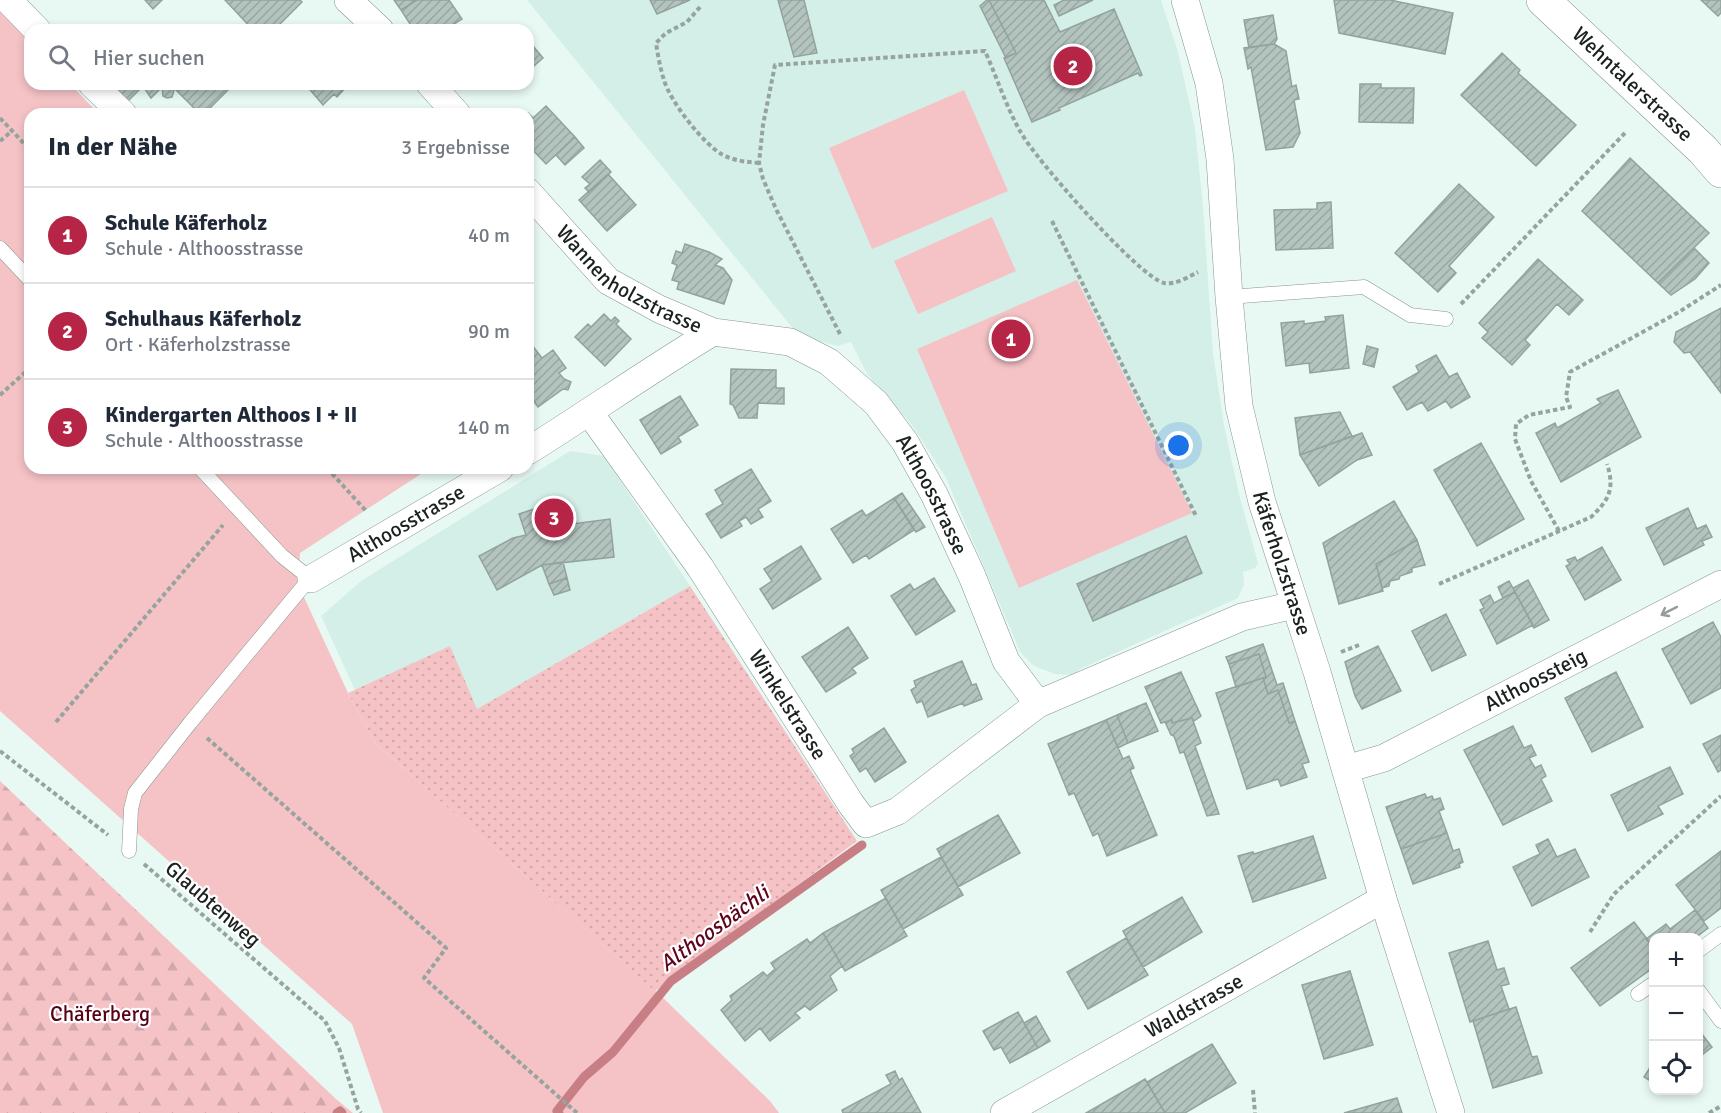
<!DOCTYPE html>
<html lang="de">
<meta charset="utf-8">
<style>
:root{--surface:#fff;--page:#f2f2f3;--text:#1f2937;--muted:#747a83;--line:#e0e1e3;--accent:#b72546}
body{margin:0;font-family:Signika,sans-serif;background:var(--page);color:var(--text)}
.controls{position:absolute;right:18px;bottom:18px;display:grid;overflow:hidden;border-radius:12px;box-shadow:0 3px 9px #0003}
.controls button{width:54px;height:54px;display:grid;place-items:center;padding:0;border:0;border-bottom:2px solid var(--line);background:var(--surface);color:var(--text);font:30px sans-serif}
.you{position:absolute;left:1179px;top:446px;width:21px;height:21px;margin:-15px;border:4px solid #fff;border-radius:50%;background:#1a73e8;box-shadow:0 0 0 9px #1a73e833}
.badge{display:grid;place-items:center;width:39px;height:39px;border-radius:50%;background:var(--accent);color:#fff;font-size:20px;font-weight:700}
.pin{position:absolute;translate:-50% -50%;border:3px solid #fff;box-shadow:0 2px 6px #0006}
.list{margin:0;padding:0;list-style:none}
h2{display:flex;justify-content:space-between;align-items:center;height:78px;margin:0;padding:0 24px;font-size:26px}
h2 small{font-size:20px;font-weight:400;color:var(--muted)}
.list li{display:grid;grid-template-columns:39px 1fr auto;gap:18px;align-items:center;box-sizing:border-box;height:96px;padding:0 24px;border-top:2px solid var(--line)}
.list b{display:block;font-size:22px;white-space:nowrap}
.list p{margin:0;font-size:20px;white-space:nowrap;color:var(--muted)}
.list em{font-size:20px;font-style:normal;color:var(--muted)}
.icon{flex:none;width:33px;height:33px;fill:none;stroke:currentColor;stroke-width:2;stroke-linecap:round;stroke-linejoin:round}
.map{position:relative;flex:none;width:1721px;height:1113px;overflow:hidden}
.search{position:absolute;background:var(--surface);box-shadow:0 3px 9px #0003;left:24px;top:24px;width:510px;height:66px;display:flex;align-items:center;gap:15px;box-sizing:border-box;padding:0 21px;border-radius:18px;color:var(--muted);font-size:22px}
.panel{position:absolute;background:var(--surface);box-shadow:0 3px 9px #0003;left:24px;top:108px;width:510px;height:366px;border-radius:18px}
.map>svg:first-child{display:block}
.built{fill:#d4efe7}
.green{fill:#f5c3c6}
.forest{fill:url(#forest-firs)}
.park{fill:url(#park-dots)}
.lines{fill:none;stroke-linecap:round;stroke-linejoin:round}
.stream{stroke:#c77e84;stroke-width:9}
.building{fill:url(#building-hatch);stroke:#92a29d;stroke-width:1.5}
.lane-casing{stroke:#869691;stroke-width:15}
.street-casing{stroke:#869691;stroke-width:28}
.primary-casing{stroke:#869691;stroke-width:34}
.path{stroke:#96a39f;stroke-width:4;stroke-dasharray:4.5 3;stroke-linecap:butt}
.lane{stroke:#fff;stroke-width:14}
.street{stroke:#fff;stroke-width:27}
.primary{stroke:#fff;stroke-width:33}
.oneway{stroke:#989b9a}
.labels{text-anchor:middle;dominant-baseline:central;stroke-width:4.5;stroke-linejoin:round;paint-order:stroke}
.street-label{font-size:21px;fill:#1a211f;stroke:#fff}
.park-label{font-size:21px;fill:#5a0019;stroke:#fff}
.water-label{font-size:22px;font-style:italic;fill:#5f041d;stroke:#fff}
</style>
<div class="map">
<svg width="1721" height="1113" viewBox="0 0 1721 1113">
<defs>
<pattern id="forest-firs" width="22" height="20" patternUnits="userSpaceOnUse" patternTransform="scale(1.5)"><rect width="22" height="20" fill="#f5c3c6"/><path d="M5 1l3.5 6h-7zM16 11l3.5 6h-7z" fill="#d1a7aa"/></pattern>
<pattern id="park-dots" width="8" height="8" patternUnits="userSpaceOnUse" patternTransform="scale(1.5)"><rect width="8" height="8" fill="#f5c3c6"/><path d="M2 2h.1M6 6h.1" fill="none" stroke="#d1a7aa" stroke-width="1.8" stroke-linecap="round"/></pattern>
<pattern id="building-hatch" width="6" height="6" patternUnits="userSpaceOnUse" patternTransform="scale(1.5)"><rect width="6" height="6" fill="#b3c3be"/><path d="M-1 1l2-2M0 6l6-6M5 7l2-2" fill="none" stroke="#99a7a3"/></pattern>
</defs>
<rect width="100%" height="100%" fill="#e8f9f4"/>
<path class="built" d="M527 0H1161L1178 52 1195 128 1203 206 1213 353 1224 425 1239 494 1258 563 1255 568 1243 572 1244 585 1238 598 1080 669 1073 675 1055 674 1034 666 1020 652 1016 642 946 478 912 425 867 374 851 342 838 346 799 336Z
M570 451 604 456 690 586 477 709 355 690 321 616 361 581Z"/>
<path class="green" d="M0 10 30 43V84H70L99 114H30V468H430L300 553 298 584 348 693 376 744 660 995 770 1101 779 1113H383L352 1024 0 711Z
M964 90 1008 191 872 249 829 148Z
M992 217 1016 271 918 314 894 261Z
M1077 280 1192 513 1019 588 917 349Z"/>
<path class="forest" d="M0 781 336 1099 353 1113H0Z"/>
<path class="park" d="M690 586 857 841 655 991 376 744 348 693 450 646 477 709Z"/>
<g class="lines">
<path class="stream" d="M337 1113 340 1111 342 1113
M559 1113 557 1111 584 1077 613 1052 671 981 862 845"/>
</g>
<path class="building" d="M145 0H162L153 9Z
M225 0H300L302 2 274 30H253Z
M394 0H417L401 10Z
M417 0H449L462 19 445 30H414L401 10Z
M650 0H690L657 14Z
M778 0H804L817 53 794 57Z
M987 0H989L1016 53 1006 58 980 6Z
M989 0H1044L1060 32 1114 9 1142 75 1140 76 1138 73 1059 108 1060 110 1032 122 1004 58 1016 53Z
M1064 0H1093L1059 16 1054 5Z
M1334 0H1390L1453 13 1445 54 1339 33Z
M1701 0H1721V13L1718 16Z
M1273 15 1277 39 1274 44 1249 48 1244 20Z
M528 40 543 58 528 71Z
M1274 44 1286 51 1292 87 1296 85 1299 99 1294 100 1300 133 1293 147 1266 150 1251 67 1248 69 1244 48Z
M1502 53 1520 70 1518 73 1576 125 1536 166 1461 95Z
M114 84H145L127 102 111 86Z
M145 84H182L174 90 172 97 167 98 163 96 162 87 151 98 143 86Z
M182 84H225L229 89 204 114H200L176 90Z
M305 84H349L337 97 334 94 323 105Z
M1360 84H1381V88H1414L1413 123 1359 122Z
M546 106 575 137 546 164 528 145V114H526L528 113 533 118Z
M575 137 584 148 565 165 556 155Z
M1630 158 1709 233 1658 283 1582 211Z
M600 160 611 172 589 192 585 188 590 184 582 177Z
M608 174 636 205 607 231 579 200Z
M1459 184 1494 217 1449 266 1456 273 1438 292 1395 253Z
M1331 202 1333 248 1276 250 1274 210 1317 209V203Z
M685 244 709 252 722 259 715 265 723 268 732 280 724 304 677 289 679 282 672 280 677 265 672 263 676 251 682 253Z
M1694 248 1709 263 1695 279 1671 295 1658 283Z
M1538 259 1583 300 1569 315 1557 304 1525 340 1530 345 1512 365 1482 338 1488 332 1479 323Z
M1721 308V393L1690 352 1684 353 1674 342 1676 332Z
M604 314 611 321 615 317 619 321 616 324 631 339 605 366 575 337 588 324 591 327Z
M1343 315 1349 368 1310 373 1309 363 1286 366 1281 323 1304 321V324L1326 321 1325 317Z
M528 340 542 358 553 350 566 368 559 373 564 379 571 382 568 390 563 389 538 407 528 393Z
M1367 346 1378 349 1374 367 1363 364Z
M1436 355 1449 377 1457 373 1470 397 1451 408 1446 401 1428 411 1422 402 1407 410 1393 387 1419 372 1416 366Z
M731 369 776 370V388H784V404L758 403 757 418H739L733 405 730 404Z
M1618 390 1641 437 1561 482 1536 433 1555 423 1557 428 1601 403 1597 399Z
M680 396 698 425 678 437 681 442 661 454 640 420Z
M1340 412 1352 436 1300 455 1295 418Z
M1362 433 1372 455 1357 460 1319 486 1300 455Z
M1481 443 1524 519 1477 546 1434 470Z
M751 469 771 501 758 509 763 517 751 524 746 517 739 521 742 526 721 538 706 514 723 504 715 490Z
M902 493 925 527 916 532 894 498Z
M894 498 914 530 869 559 866 555 853 563 831 529 862 510 866 516Z
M1394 501 1417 540 1376 564 1383 591 1339 604 1323 543Z
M552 503 559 528 572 524 610 519 614 557 542 565 497 590 479 556 513 538 526 535 519 514Z
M1688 508 1697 529 1706 525 1712 537 1702 541 1704 545 1664 565 1646 528Z
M1186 536 1202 573 1093 621 1077 584Z
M1417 540 1425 565 1412 568V572L1400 576 1399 579 1390 581 1389 586 1382 588 1376 564Z
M801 546 821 579 773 609 760 589 772 581 764 569Z
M1602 547 1621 580 1585 600 1566 566 1570 564 1567 560 1575 557 1577 561Z
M563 562 567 578 549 584 542 565Z
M567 578 570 590 554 595 549 584Z
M934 578 955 611 916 635 891 596 910 584 914 590Z
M1528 580 1549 620 1534 628 1513 588Z
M1509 581 1515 592 1503 598 1498 587Z
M1515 592 1533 625 1497 644 1480 610 1484 608 1480 600 1490 595 1494 603Z
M1446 614 1466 655 1432 671 1412 631Z
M1713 622 1721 637V688L1691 704 1662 649Z
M848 627 868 658 852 668 856 673 826 692 802 657Z
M1263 644 1277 685 1283 683 1295 721 1289 723 1278 690 1268 694 1263 678 1266 677 1259 654 1229 664 1226 657Z
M1378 646 1401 691 1362 709 1355 696 1345 662Z
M1259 654 1266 677 1236 687 1229 664Z
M962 661 972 685 976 684 982 699 964 706 963 703 928 717 922 701 917 703 911 690 916 687 914 681Z
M1181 672 1201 716 1194 721 1192 718 1172 723V720L1161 723 1145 687Z
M1616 672 1643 727 1592 752 1565 698Z
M1263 678 1268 694 1278 690 1289 723 1295 721 1309 762 1302 764 1307 777 1281 786 1278 779 1247 789 1216 693Z
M1146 703 1158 731 1128 743 1117 715Z
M1117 715 1128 743 1118 748 1106 720Z
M1192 718 1201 743 1195 746 1219 814 1207 816 1184 752 1180 753 1174 736 1171 735 1165 722 1172 720V723Z
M1106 720 1123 759 1129 756 1134 768 1130 770 1157 835 1107 856 1098 833 1093 836 1074 793 1069 795 1048 744Z
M1513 726 1524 748 1531 745 1536 755 1529 758 1535 768 1541 765 1546 776 1541 779 1552 801 1503 825 1464 750Z
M884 728 906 762 875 782 866 768 860 772 850 756 854 753 852 749Z
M1721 735V770L1718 772 1703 744Z
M1670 767 1683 794 1658 806 1663 814 1628 831 1611 795Z
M1425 794 1427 798 1432 796 1434 800 1440 798 1444 809 1439 811 1447 833 1401 849 1386 807Z
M998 815 1020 853 958 887 937 849Z
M1447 833 1453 851 1459 849 1463 862 1459 864 1460 867 1413 884 1401 849Z
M1313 836 1326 878 1253 902 1238 856 1253 852 1254 854Z
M1548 839 1557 857 1575 849 1589 877 1532 906 1513 867 1540 854 1536 845Z
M1721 851V908L1704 921 1676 885Z
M941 857 963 895 903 929 881 890Z
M1182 897 1202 932 1143 967 1123 931Z
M886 898 907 936 845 971 823 933Z
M1695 910 1708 928 1695 938H1654V948L1646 939 1666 924 1670 929Z
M1634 922 1654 948V967L1600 1006 1571 968Z
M823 933 842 966 830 976 837 990 810 1010 805 1006 795 1013 800 1018 770 1041 760 1028 745 1041 721 1010 732 1000 730 996 763 972 767 976 775 969 771 963 807 939 810 943Z
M1126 938 1148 975 1088 1009 1067 972Z
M1488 941 1497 970 1504 968 1509 984 1501 986 1509 1009 1470 1022 1449 953Z
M1350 971 1373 1045 1324 1059 1302 985Z
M1516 1007 1532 1057 1537 1056 1542 1073 1493 1088 1473 1021Z
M1018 1012 1038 1048 1010 1063 1001 1047 994 1050 983 1031Z
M1036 1016 1050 1041 1038 1048 1024 1023Z
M1698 1029 1712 1047 1698 1058Z
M1212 1044 1236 1083 1185 1113H1165L1147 1082Z
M1654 1061V1083L1644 1077Z
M895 1071 899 1080 902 1078 921 1113H843L842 1110 891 1084 886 1075Z
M1145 1079 1165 1113H1086Z
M1397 1098 1402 1113H1344Z"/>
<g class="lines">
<g class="lane-casing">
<path id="lane" d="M0 248 30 280
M1229 297 1364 287 1410 315 1446 319
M129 851 131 809 135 793 190 723 301 589 311 579 282 556 200 468
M1698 951 1721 934
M1698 990 1721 1021
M1638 994 1654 983"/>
</g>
<g class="street-casing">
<g id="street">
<path d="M8 0 37 30"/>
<path d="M348 0 380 30"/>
<path id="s1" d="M1185 0 1209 83 1220 159 1229 297 1239 406 1262 502 1317 672 1383 899 1451 1113"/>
<path d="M92 84 123 114"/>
<path d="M430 84 457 114"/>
<path id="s2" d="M528 192 608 281 659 309 713 332 790 342 829 362 876 403 905 442 934 494 972 576 1006 661 1038 704 1242 617 1294 605"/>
<path id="s3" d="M589 412 700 567 851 804 866 824 898 811 1038 704"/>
<path d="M528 451C590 412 650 370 713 332"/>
<path id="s4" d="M311 579 500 468"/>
<path id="s5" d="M1346 769 1384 758 1721 584"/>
<path id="s6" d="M1004 1113 1383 899"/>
</g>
</g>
<g class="primary-casing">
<g id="primary">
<path id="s7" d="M1543 0 1703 150 1721 171"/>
</g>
</g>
<path class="path" d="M700 7 687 22 666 33 656 43C658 55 660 68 664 80 670 101 703 144 723 155 735 161 747 162 759 163
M0 118 30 150
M0 141 12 131
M1052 221 1196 516
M1461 304 1625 133
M840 334 776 209 763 179 759 163 763 125 775 65 985 51C997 78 1006 106 1020 131 1034 158 1139 277 1164 283 1176 285 1188 277 1198 272
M0 395 30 368
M327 468 367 512
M1559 531 1531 481 1515 439 1516 424 1529 415 1570 407 1566 397 1570 372 1679 312 1721 285
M1439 584 1591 517C1609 500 1615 489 1607 464
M1341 652 1359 645
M56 722 223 525
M207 738 446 948 424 978 577 1113
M0 751 108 835
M144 864 325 1021 339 1048 358 1109 361 1113
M1590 932 1614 894 1721 796
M1253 1090 1255 1113
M1709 1113 1721 1106"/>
<use href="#lane" class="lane"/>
<use href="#street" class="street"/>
<use href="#primary" class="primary"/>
</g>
<defs><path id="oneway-shaft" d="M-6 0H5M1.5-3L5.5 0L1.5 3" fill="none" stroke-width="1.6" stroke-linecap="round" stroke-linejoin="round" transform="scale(1.5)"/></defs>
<use class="oneway" href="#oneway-shaft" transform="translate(1669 611) rotate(153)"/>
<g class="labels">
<g class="street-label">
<text stroke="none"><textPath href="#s7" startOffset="123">Wehntalerstrasse</textPath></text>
<text stroke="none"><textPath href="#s2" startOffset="136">Wannenholzstrasse</textPath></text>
<text stroke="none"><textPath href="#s2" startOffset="528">Althoosstrasse</textPath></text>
<text stroke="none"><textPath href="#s4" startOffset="110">Althoosstrasse</textPath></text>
<text stroke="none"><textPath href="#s1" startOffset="574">Käferholzstrasse</textPath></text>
<text stroke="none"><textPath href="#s5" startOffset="210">Althoossteig</textPath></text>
<text stroke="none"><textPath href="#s3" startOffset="354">Winkelstrasse</textPath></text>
<text transform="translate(213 904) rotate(41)">Glaubtenweg</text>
<text stroke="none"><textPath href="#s6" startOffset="218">Waldstrasse</textPath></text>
</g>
<g class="park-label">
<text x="100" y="1014">Chäferberg</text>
</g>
<g class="water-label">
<text transform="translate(714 928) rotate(-36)">Althoosbächli</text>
</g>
</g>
</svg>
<div class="controls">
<button>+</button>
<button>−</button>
<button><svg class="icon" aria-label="locate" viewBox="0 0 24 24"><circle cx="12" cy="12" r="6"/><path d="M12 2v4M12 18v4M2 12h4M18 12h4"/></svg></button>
</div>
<div class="you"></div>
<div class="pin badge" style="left:1011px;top:339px">1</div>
<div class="pin badge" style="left:1073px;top:66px">2</div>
<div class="pin badge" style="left:554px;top:518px">3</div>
<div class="search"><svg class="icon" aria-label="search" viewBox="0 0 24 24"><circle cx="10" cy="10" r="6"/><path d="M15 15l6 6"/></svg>Hier suchen</div>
<section class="panel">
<h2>In der Nähe<small>3 Ergebnisse</small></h2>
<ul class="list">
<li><span class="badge">1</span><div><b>Schule Käferholz</b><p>Schule · Althoosstrasse</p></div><em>40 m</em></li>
<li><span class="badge">2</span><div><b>Schulhaus Käferholz</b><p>Ort · Käferholzstrasse</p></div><em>90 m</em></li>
<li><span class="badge">3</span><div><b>Kindergarten Althoos I + II</b><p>Schule · Althoosstrasse</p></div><em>140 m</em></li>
</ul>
</section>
</div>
